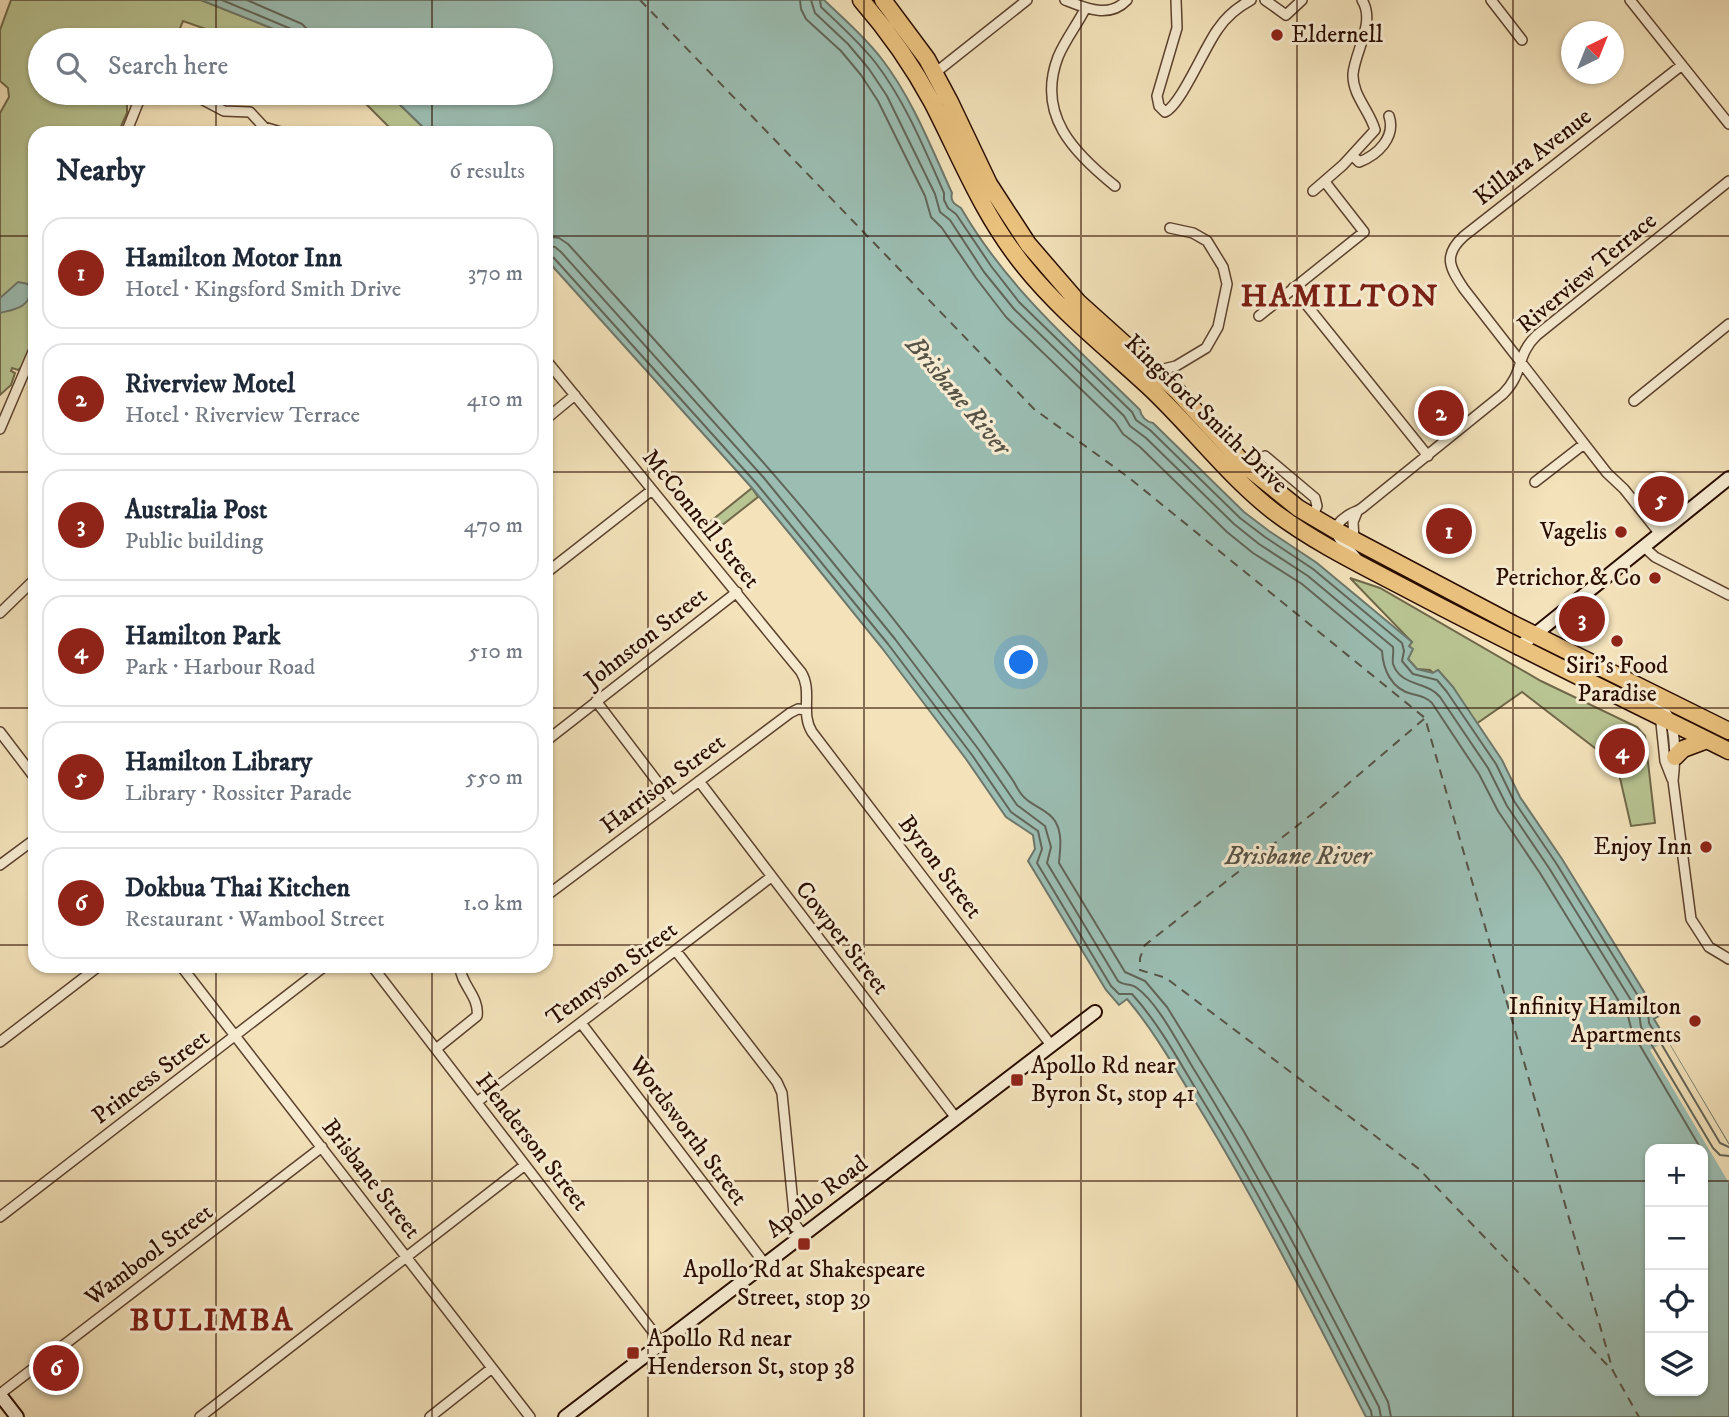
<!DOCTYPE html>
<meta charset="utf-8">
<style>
:root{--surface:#fff;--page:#f2f2f3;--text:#1f2937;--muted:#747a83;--line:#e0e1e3;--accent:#8f2418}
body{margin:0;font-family:"IM FELL DW Pica",serif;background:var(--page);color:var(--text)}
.controls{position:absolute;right:21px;bottom:21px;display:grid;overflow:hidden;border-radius:14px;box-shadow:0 2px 5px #0004}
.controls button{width:63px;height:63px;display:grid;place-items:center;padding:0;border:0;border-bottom:2px solid var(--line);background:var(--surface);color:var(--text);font:35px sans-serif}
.compass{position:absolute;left:1561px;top:21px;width:63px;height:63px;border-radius:50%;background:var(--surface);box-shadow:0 2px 5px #0004;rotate:43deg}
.you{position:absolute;left:1022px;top:663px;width:24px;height:24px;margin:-18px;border:5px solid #fff;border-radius:50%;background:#1a73e8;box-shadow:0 0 0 10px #1a73e833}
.badge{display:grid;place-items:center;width:46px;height:46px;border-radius:50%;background:var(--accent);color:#fff;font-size:23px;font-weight:700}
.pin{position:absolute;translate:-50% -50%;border:4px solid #fff;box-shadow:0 2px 7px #0006}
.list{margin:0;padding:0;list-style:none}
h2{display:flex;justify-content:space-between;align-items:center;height:91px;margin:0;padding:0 28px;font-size:30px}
h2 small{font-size:23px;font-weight:400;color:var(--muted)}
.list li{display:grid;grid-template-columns:46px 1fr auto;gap:21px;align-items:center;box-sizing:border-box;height:112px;margin:0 14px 14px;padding:0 14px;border:2px solid var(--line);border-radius:21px}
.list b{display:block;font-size:26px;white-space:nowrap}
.list p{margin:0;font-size:23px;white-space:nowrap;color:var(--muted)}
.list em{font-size:23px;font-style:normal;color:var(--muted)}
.icon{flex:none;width:38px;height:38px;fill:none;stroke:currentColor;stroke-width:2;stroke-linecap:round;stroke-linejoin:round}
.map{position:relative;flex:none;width:1729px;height:1417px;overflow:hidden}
.search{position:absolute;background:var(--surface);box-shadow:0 2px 5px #0004;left:28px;top:28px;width:525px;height:77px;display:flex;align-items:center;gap:18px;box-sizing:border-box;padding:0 24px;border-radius:38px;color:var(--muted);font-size:26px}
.panel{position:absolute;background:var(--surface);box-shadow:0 2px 5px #0004;left:28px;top:126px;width:525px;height:847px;border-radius:21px}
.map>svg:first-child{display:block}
.green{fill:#b8c492;stroke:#706849;stroke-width:2}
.water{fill:#9bbdb2;stroke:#6d776b;stroke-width:2;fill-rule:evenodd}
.pier{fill:#f3e2ba}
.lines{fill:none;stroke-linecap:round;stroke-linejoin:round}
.shore{stroke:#626559;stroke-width:2}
.ferry{stroke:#575347;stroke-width:2;stroke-dasharray:9 7;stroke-linecap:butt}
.street-casing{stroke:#5c422e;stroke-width:12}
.secondary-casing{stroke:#290d00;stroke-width:16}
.highway-casing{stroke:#290d00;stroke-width:19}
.street{stroke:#f7ecd2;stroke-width:9}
.secondary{stroke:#f7ecd2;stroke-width:12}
.highway{stroke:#eac17d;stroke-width:16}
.grid{fill:none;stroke:#290d00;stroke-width:2;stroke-opacity:0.55}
.poi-dot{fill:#8f2418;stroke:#f7ecd2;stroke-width:2.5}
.labels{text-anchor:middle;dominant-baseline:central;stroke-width:6;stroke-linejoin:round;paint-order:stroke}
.poi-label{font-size:24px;fill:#290d00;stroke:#f7ecd2;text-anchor:end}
.street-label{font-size:24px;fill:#290d00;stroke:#f7ecd2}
.water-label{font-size:26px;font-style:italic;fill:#575347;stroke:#f7ecd2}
.district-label{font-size:32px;font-weight:bold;letter-spacing:2px;fill:#7a1f14;stroke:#f7ecd2}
</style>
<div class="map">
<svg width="1729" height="1417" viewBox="0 0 1729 1417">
<rect width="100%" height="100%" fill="#f3e2ba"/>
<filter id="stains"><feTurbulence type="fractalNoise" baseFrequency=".00286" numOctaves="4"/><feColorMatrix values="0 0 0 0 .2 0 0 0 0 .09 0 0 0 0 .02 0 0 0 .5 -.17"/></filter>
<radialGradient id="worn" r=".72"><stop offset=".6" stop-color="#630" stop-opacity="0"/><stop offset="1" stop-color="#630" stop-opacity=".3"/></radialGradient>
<path class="green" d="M11 0H201L301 40H237L183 21 175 40H40V93H130L127 100V113L118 133H35V339L23 366 18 370 12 368 11 371 15 373 11 385 0 395V113L9 97 8 88 0 81V30Z
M355 93H388L429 133H395Z
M752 488 758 497 707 537 701 529Z
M1350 578 1380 588 1541 681 1637 727 1645 736 1655 823 1631 826 1617 765 1522 692 1476 724 1453 687 1438 670 1433 673 1430 670 1417 669 1408 659 1412 650 1409 646 1412 642Z"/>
<path class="water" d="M201 0H824C844 19 864 36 881 58 912 98 931 147 952 193 950 201 954 204 961 208 1008 289 1074 345 1140 410 1141 416 1146 422 1153 423L1244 512 1269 531 1317 563 1412 642 1409 646 1413 649 1408 659 1417 669 1433 673 1438 670 1453 687 1502 760 1520 797 1562 859 1659 1016 1654 1019 1729 1145V1417H1366C1312 1312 1260 1207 1198 1106 1176 1070 1155 1032 1127 999L1119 1005 1106 990 1028 861 1035 849 1033 835 1006 817 966 759 882 648 794 539 752 488 546 259V133H429L388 93H541V40H301ZM1650 1149H1703V1391H1650Z
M18 282 28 284 31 290C29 308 15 309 0 313V298Z"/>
<path class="pier" d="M1667 1040 1729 1145V1183L1650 1050Z"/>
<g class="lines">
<path class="shore" d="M222 0 296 31 301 35V40
M247 0 302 24 309 31 310 40
M800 0 801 9 806 19 841 51 861 75 878 101 925 196 931 217 942 228 976 278 1006 317 1115 422 1123 434 1140 447 1227 532 1253 553 1302 584 1382 651C1383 669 1391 689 1412 694 1420 696 1426 697 1432 703L1479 774 1498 811 1540 873 1628 1016 1632 1032 1701 1149
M811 0 815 13 848 44 869 69 887 96 935 194 940 212 950 220 984 272 1014 309 1124 416 1130 426 1146 438 1234 524 1259 544 1308 576 1393 647C1394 652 1392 659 1393 664 1401 687 1427 681 1440 697L1488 768 1507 806 1549 868 1639 1013 1641 1027 1713 1148 1720 1155 1729 1156
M820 0 821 7C840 25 859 42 875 62 905 101 924 148 944 193V200L948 208 956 214 991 266 1019 302 1132 412 1136 420 1150 430 1240 518 1265 537 1313 569 1402 643 1404 651 1402 661 1413 674 1437 680 1447 692 1496 764 1514 801 1556 863 1648 1012 1649 1023 1720 1143 1729 1147
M546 236 559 238 568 244C724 416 882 589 1014 782 1017 788 1021 795 1026 799 1035 807 1049 811 1055 821 1063 834 1060 850 1059 863L1125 972 1145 981 1167 1007 1243 1130 1300 1230 1388 1402 1391 1417
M546 246 555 247 561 252 764 478 895 639 979 750 1017 805 1045 826 1051 847 1047 863 1118 981C1124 986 1131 983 1137 988 1159 1004 1180 1047 1195 1071 1262 1180 1320 1293 1379 1407L1381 1417
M546 255 554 258 757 484 888 644 972 755 1011 812 1038 831 1042 849 1037 863 1111 986 1119 994H1132C1161 1026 1181 1065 1203 1101 1265 1201 1317 1307 1371 1411L1372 1417"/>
<path class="ferry" d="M640 0 1034 409 1128 477 1425 718 1613 1371
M1424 719 1321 807 1145 945 1140 958V970L1166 978 1419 1169 1613 1371 1639 1417"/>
<g class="street-casing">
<path id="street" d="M1065 0C1085 8 1109 19 1127 0
M1176 0 1177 28 1157 96 1159 106 1165 112C1181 105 1205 46 1218 29 1226 17 1238 7 1251 0
M1265 0 1286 15 1302 0
M1491 0 1522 40
M1630 0 1729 124
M1085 9C1077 25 1065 40 1058 57 1036 115 1074 153 1115 186
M935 73 1027 0
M190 93 224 111 250 112 264 127 284 133
M126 133 142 93
M1353 156 1359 162C1378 155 1396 137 1389 116
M1313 191 1343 165 1375 130C1370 111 1352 95 1353 74 1355 51 1376 22 1362 0
M1293 288 1428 456
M1259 316 1364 232 1325 182
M546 360 801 672C813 691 800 713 812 732L1051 1045
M1155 371 1176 366 1206 348 1218 327 1227 284 1223 267 1207 241 1193 233 1170 228
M1634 401 1729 324
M546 419 575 395
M0 429 35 347
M1265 456 1315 498 1317 506 1312 517
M1535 482 1584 444
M1660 534 1624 489 1607 473 1464 289C1449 267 1443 255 1464 236L1682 65
M1354 540 1353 522 1357 512
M1644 547 1655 557 1729 595
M1358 560C1349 546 1321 533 1347 516 1352 512 1357 512 1362 508L1503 394C1525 372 1515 356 1537 335L1729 181
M546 573 652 490
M0 613 35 579
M1649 698C1654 703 1662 706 1666 713 1677 728 1675 763 1673 781L1691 919 1709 947 1729 959
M596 701 672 801
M1658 716 1661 723 1665 761 1672 779
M0 732 35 778
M546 741 737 592
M699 781 956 1118
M0 865 35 839
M546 896 790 713 798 709 806 710
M676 951 777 1082 782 1093 795 1224 803 1235
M181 966 530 1417
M372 966 661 1342
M581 1023 765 1264
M0 1042 99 966
M436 1049 477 1016C480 997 460 984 460 966
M477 1102 771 877
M0 1217 325 966
M0 1394 322 1147
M200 1417 525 1165
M430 1417 492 1368"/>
</g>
<g class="secondary-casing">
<path id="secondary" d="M1518 648 1729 478
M0 1395 17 1417
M565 1417 1095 1012"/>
</g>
<g class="highway-casing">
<path id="highway" d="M861 0C888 31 912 65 932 102 962 160 982 214 1024 266 1060 311 1106 347 1148 386 1191 426 1226 474 1273 511 1319 546 1372 570 1422 597 1523 650 1627 700 1729 751
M883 0 927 59 950 102 989 184 1028 244 1078 302 1177 391 1247 467 1298 508 1337 531 1513 624 1729 731
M1675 757 1683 749 1707 740"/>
</g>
<use href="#street" class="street"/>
<use href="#secondary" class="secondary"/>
<use href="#highway" class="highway"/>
</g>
<path class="grid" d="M216 0V40M432 0V40M648 0V1417M864 0V1417M1081 0V1417M1297 0V1417M1513 0V1417M216 93V133M432 93V133M0 236H35M546 236H1729M0 472H35M546 472H1729M0 708H35M546 708H1729M0 945H35M546 945H1729M216 966V1417M432 966V1417M0 1181H1650M1703 1181H1729"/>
<g class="poi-dot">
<circle cx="1277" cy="35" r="7"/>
<circle cx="1621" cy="532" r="7"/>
<circle cx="1655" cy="578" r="7"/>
<circle cx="1617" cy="641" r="7"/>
<circle cx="1706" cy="847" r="7"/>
<circle cx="1695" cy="1021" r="7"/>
<rect x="1010" y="1073" width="14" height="14" rx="3.5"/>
<rect x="797" y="1237" width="14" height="14" rx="3.5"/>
<rect x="626" y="1346" width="14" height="14" rx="3.5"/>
</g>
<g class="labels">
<g class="poi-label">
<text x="1291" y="35" text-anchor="start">Eldernell</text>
<text x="1607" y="532">Vagelis</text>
<text x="1641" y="578">Petrichor &amp; Co</text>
<text x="1617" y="666" text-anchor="middle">Siri's Food<tspan x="1617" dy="28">Paradise</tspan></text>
<text x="1692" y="847">Enjoy Inn</text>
<text x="1681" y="1007">Infinity Hamilton<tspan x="1681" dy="28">Apartments</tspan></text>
<text x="1031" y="1066" text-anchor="start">Apollo Rd near<tspan x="1031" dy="28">Byron St, stop 41</tspan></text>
<text x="804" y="1270" text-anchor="middle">Apollo Rd at Shakespeare<tspan x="804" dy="28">Street, stop 39</tspan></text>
<text x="647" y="1339" text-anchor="start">Apollo Rd near<tspan x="647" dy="28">Henderson St, stop 38</tspan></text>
</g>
<g class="street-label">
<text transform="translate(1533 157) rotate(-38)">Killara Avenue</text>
<text transform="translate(1587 273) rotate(-40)">Riverview Terrace</text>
<text transform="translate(1206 414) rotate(44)">Kingsford Smith Drive</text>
<text transform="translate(701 519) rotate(51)">McConnell Street</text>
<text transform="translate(646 638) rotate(-38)">Johnston Street</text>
<text transform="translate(663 784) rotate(-37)">Harrison Street</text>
<text transform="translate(940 867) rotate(53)">Byron Street</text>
<text transform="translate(842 938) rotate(52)">Cowper Street</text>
<text transform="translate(612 974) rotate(-37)">Tennyson Street</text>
<text transform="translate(151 1077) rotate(-37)">Princess Street</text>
<text transform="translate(688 1131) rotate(53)">Wordsworth Street</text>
<text transform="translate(532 1142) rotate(52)">Henderson Street</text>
<text transform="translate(371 1179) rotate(52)">Brisbane Street</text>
<text transform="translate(817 1197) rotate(-37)">Apollo Road</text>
<text transform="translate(149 1255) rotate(-37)">Wambool Street</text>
</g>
<g class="water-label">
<text transform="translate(958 396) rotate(50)">Brisbane River</text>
<text x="1298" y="856">Brisbane River</text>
</g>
<g class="district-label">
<text x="1340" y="297">HAMILTON</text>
<text x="212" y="1321">BULIMBA</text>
</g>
</g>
<rect width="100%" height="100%" filter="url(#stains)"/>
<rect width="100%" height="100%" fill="url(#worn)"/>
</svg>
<div class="controls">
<button>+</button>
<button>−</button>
<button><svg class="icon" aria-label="locate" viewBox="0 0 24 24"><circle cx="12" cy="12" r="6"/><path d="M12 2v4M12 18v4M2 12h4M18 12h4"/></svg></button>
<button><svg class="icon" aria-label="layers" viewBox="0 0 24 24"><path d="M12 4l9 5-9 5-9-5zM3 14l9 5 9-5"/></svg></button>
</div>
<svg class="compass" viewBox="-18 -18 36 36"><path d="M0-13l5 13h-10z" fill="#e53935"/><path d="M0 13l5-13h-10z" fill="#747a83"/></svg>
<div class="you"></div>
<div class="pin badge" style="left:1449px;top:531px">1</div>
<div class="pin badge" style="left:1441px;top:413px">2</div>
<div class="pin badge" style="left:1582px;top:619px">3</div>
<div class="pin badge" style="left:1622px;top:751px">4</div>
<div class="pin badge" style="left:1661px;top:499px">5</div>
<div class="pin badge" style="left:56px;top:1368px">6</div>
<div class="search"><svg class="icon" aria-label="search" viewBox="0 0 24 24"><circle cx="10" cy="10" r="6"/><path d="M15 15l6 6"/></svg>Search here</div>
<section class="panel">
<h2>Nearby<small>6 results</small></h2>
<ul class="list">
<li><span class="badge">1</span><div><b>Hamilton Motor Inn</b><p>Hotel · Kingsford Smith Drive</p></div><em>370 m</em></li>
<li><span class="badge">2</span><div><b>Riverview Motel</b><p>Hotel · Riverview Terrace</p></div><em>410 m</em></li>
<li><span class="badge">3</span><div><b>Australia Post</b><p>Public building</p></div><em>470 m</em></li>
<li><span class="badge">4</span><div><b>Hamilton Park</b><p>Park · Harbour Road</p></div><em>510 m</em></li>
<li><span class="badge">5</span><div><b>Hamilton Library</b><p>Library · Rossiter Parade</p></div><em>550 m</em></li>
<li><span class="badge">6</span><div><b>Dokbua Thai Kitchen</b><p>Restaurant · Wambool Street</p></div><em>1.0 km</em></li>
</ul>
</section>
</div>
